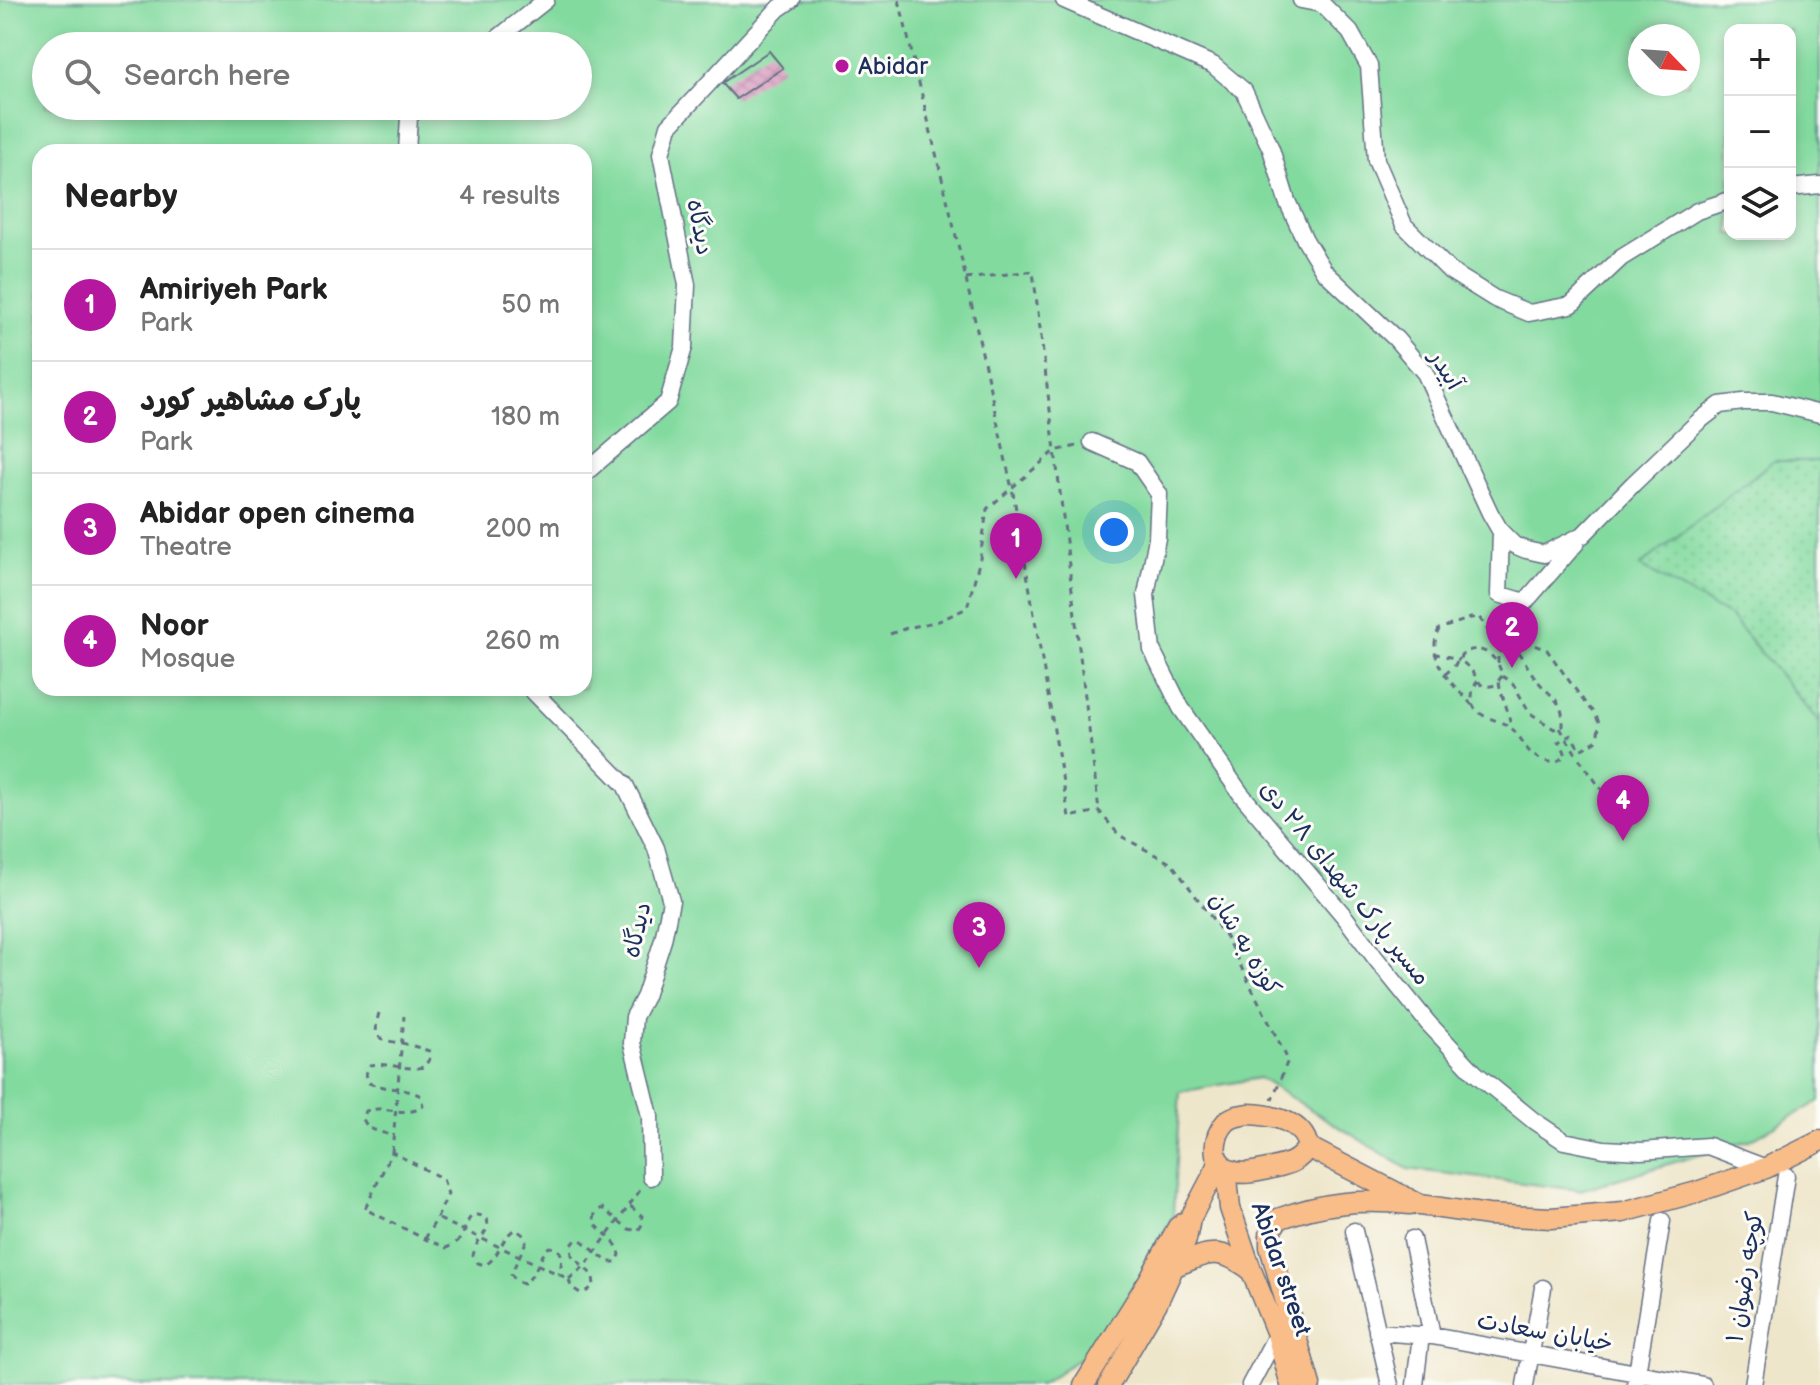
<!DOCTYPE html>
<meta charset="utf-8">
<style>
:root{--surface:#fff;--page:#f6f6f6;--text:#222;--muted:#767676;--line:#e0e0e0;--accent:#b5179e}
body{margin:0;font-family:"Balsamiq Sans","Playpen Sans Arabic",sans-serif;background:var(--page);color:var(--text)}
.controls{position:absolute;right:24px;top:24px;display:grid;overflow:hidden;border-radius:16px;box-shadow:0 4px 12px #0003}
.controls button{width:72px;height:72px;display:grid;place-items:center;padding:0;border:0;border-bottom:2px solid var(--line);background:var(--surface);color:var(--text);font:40px sans-serif}
.compass{position:absolute;left:1628px;top:24px;width:72px;height:72px;border-radius:50%;background:var(--surface);box-shadow:0 4px 12px #0003;rotate:115deg}
.you{position:absolute;left:1114px;top:532px;width:28px;height:28px;margin:-20px;border:6px solid #fff;border-radius:50%;background:#1a73e8;box-shadow:0 0 0 12px #1a73e833}
.badge{display:grid;place-items:center;width:52px;height:52px;border-radius:50%;background:var(--accent);color:#fff;font-size:26px;font-weight:700}
.pin{position:absolute;translate:-50% -66px;filter:drop-shadow(0 2px 4px #0008)}
.pin::after{content:'';position:absolute;top:42px;width:28px;height:24px;background:inherit;clip-path:polygon(0 0,100% 0,50% 100%)}
.list{margin:0;padding:0;list-style:none}
h2{display:flex;justify-content:space-between;align-items:center;height:104px;margin:0;padding:0 32px;font-size:34px}
h2 small{font-size:26px;font-weight:400;color:var(--muted)}
.list li{display:grid;grid-template-columns:52px 1fr auto;gap:24px;align-items:center;box-sizing:border-box;height:112px;padding:0 32px;border-top:2px solid var(--line)}
.list b{display:block;font-size:30px;white-space:nowrap}
.list p{margin:0;font-size:26px;white-space:nowrap;color:var(--muted)}
.list em{font-size:26px;font-style:normal;color:var(--muted)}
.icon{flex:none;width:44px;height:44px;fill:none;stroke:currentColor;stroke-width:2;stroke-linecap:round;stroke-linejoin:round}
.map{position:relative;flex:none;width:1820px;height:1385px;overflow:hidden}
.search{position:absolute;background:var(--surface);box-shadow:0 4px 12px #0003;left:32px;top:32px;width:560px;height:88px;display:flex;align-items:center;gap:20px;box-sizing:border-box;padding:0 28px;border-radius:44px;color:var(--muted);font-size:30px}
.panel{position:absolute;background:var(--surface);box-shadow:0 4px 12px #0003;left:32px;top:144px;width:560px;height:552px;border-radius:24px}
.map>svg:first-child{display:block}
.park{fill:#82da9f;stroke:#4e847e;stroke-width:2;fill-rule:evenodd}
.garden{fill:url(#garden-dots);stroke:#4e847e;stroke-width:2}
.building{fill:url(#building-cross-hatch)}
.lines{fill:none;stroke-linecap:round;stroke-linejoin:round}
.minor-casing{stroke:#656f84;stroke-width:19}
.major-casing{stroke:#656f84;stroke-width:23}
.path{stroke:#656f84;stroke-width:3;stroke-dasharray:6 6;stroke-linecap:butt}
.minor{stroke:#fff;stroke-width:16}
.major{stroke:#f8bd89;stroke-width:20}
.poi-dot{fill:#b5179e;stroke:#fdfcf7;stroke-width:3}
.labels{text-anchor:middle;dominant-baseline:central;stroke-width:6;stroke-linejoin:round;paint-order:stroke}
.poi-label{font-size:24px;fill:#1b2f5e;stroke:#fdfcf7;text-anchor:start}
.street-label{font-size:24px;fill:#1b2f5e;stroke:#fdfcf7}
</style>
<div class="map">
<svg width="1820" height="1385" viewBox="0 0 1820 1385">
<defs>
<pattern id="garden-dots" width="8" height="8" patternUnits="userSpaceOnUse" patternTransform="scale(2)"><rect width="8" height="8" fill="#82da9f"/><path d="M2 2h.1M6 6h.1" fill="none" stroke="#70bb8b" stroke-width="1.8" stroke-linecap="round"/></pattern>
<pattern id="building-cross-hatch" width="8" height="8" patternUnits="userSpaceOnUse" patternTransform="scale(2)"><rect width="8" height="8" fill="#d99ac0"/><path d="M0 0l8 8M0 8l8-8" fill="none" stroke="#af7e9f"/></pattern>
</defs>
<rect width="100%" height="100%" fill="#fdfcf7"/>
<filter id="ink" filterUnits="userSpaceOnUse"><feTurbulence type="fractalNoise" baseFrequency=".0125" numOctaves="2"/><feDisplacementMap in="SourceGraphic" scale="16" xChannelSelector="R" yChannelSelector="G"/><feConvolveMatrix kernelMatrix="1 2 1 2 8 2 1 2 1" color-interpolation-filters="sRGB"/></filter>
<filter id="wash" filterUnits="userSpaceOnUse"><feTurbulence type="fractalNoise" baseFrequency=".006" numOctaves="4" result="noise"/><feDisplacementMap in="SourceGraphic" scale="32" xChannelSelector="R" yChannelSelector="G"/><feGaussianBlur stdDeviation="1.8" result="paint"/><feColorMatrix in="noise" values="0 0 0 0 0 0 0 0 0 0 0 0 0 0 0 0 0 1.4 0 .05"/><feComposite in="paint" operator="in"/></filter>
<g filter="url(#wash)">
<rect width="100%" height="100%" fill="#eee6ca"/>
<path class="park" d="M0 0H1820V1101L1750 1140 1580 1190 1408 1169 1259 1078 1180 1092 1173 1215 1111 1337 1040 1385H0ZM1730 30H1790V234H1730ZM1640 36H1688V84H1640ZM46 46H578V106H46ZM40 152H584V688H40Z"/>
<path class="garden" d="M1773 461H1820V723L1731 617 1640 566Z"/>
<g id="blocks">
<path class="building" d="M769 51 783 68 736 99 722 83Z"/>
</g>
</g>
<g filter="url(#ink)">
<use href="#blocks" fill-opacity="0" stroke="#656f84" stroke-width="2"/>
<g class="lines">
<g class="minor-casing">
<path id="minor" d="M1064 0 1213 65 1244 91 1271 149 1287 201 1305 240 1324 271 1396 339 1425 373 1490 513 1501 532 1514 545 1526 550 1544 554 1583 535 1633 484 1698 422 1720 405 1743 402H1772L1820 414
M1301 0 1322 4 1350 32 1369 66 1376 160 1404 225 1450 271 1495 299 1529 313 1571 305 1621 258 1697 211 1730 200
M488 46 546 0
M407 152 409 117 419 106
M1790 188 1820 185
M1092 442 1137 462 1159 494 1157 538 1146 595 1152 650 1181 708 1241 794 1344 916 1377 960 1428 1023 1475 1073 1534 1121 1564 1141 1604 1149 1641 1151 1708 1146 1766 1168
M584 474 668 402 684 347 687 285 661 154 669 126 778 9 791 0
M1501 532 1499 594 1525 602 1577 542
M530 688 625 785 656 848 671 901 663 940 645 996 634 1017 632 1043 650 1116 651 1177
M1354 1231 1390 1385
M1412 1239 1432 1336
M1377 1332 1432 1336 1703 1385
M1250 1385 1277 1334
M1415 1385 1421 1335
M1525 1385 1543 1288
M1635 1385 1662 1221
M1753 1385 1786 1176"/>
</g>
<g class="major-casing">
<path id="major" d="M1249 1114C1272 1115 1303 1121 1308 1147 1298 1162 1289 1164 1272 1168 1258 1171 1242 1176 1229 1170 1209 1162 1214 1135 1226 1122 1232 1116 1241 1115 1249 1114Z
M1308 1147 1420 1205 1488 1215 1551 1218 1623 1212 1697 1192 1766 1168 1820 1141
M1226 1169 1230 1208 1251 1270 1277 1334 1291 1385
M1173 1267C1209 1252 1218 1246 1251 1270
M1084 1385 1149 1280 1178 1227 1187 1221
M1109 1385 1157 1303 1186 1240 1190 1219 1220 1162
M1310 1385 1270 1247V1232L1278 1219C1324 1202 1361 1199 1410 1204"/>
</g>
<path class="path" d="M899 0 961 257 1014 498 1069 817 1099 811 1119 835 1172 864 1226 937 1288 1060 1272 1100
M966 279 1033 271 1099 811
M890 634 907 628 939 621 967 608 980 559 987 509 1055 451 1077 446
M1493 642 1497 610
M1514 644 1521 617
M1492 645 1507 647
M1434 653C1444 657 1451 656 1460 660
M1445 674 1454 667 1458 659
M1502 676 1495 685C1477 690 1480 679 1470 669 1467 666 1464 663 1460 660L1461 655C1479 641 1499 656 1502 676L1512 682 1530 713 1554 729 1563 726C1564 697 1547 696 1534 676 1527 667 1523 656 1514 649
M1478 681C1473 687 1472 691 1472 699 1472 719 1500 718 1511 728 1525 739 1523 752 1542 760 1552 764 1557 762 1566 756L1564 750 1558 742 1571 735 1580 750 1596 741C1601 724 1600 718 1588 707L1547 650 1526 642 1508 648 1498 657V663
M1499 682C1501 697 1509 709 1510 724
M1472 705C1453 684 1424 661 1439 629L1471 618 1479 617 1488 630 1492 645 1502 653
M1560 728 1578 757 1626 823
M379 1013C372 1038 378 1040 401 1043 411 1045 420 1048 429 1051L430 1058 424 1067C405 1071 389 1062 370 1065L366 1074 369 1083C386 1090 405 1087 421 1096L423 1106C407 1119 384 1104 366 1111L363 1119 368 1128 393 1136
M392 1152 404 1016
M439 1219 569 1279 571 1287 580 1293 587 1291 594 1286 593 1276 572 1255 571 1246 576 1240H581L608 1262H616L620 1255C617 1239 603 1235 594 1222L595 1213 602 1208 629 1229 638 1231 643 1223 642 1216 629 1205
M425 1239 437 1218 448 1194 443 1179 392 1152 365 1209 425 1239 447 1248C448 1247 459 1241 459 1240 468 1229 465 1207 487 1218 490 1231 482 1234 477 1244 476 1246 473 1254 473 1256L478 1263 485 1265C500 1257 500 1239 514 1230 521 1232 525 1235 526 1242L511 1274C515 1280 517 1282 524 1284 536 1275 538 1259 549 1247 566 1248 562 1262 559 1274
M569 1279 586 1265 641 1189"/>
<use href="#minor" class="minor"/>
<use href="#major" class="major"/>
</g>
</g>
<circle class="poi-dot" cx="842" cy="66" r="8"/>
<g class="labels">
<g class="poi-label">
<text x="858" y="66">Abidar</text>
</g>
<g class="street-label">
<text transform="translate(700 227) rotate(79)">دیدگاه</text>
<text transform="translate(1446 370) rotate(59)">آبیدر</text>
<text transform="translate(1345 883) rotate(51)">مسیر پارک شهدای ۲۸ دی</text>
<text transform="translate(637 930) rotate(-77)">دیدگاه</text>
<text transform="translate(1245 944) rotate(59)">کوزه به شان</text>
<text transform="translate(1281 1269) rotate(71)">Abidar street</text>
<text transform="translate(1745 1277) rotate(-81)">کوچه رضوان ۱</text>
<text transform="translate(1545 1332) rotate(10)">خیابان سعادت</text>
</g>
</g>
</svg>
<div class="controls">
<button>+</button>
<button>−</button>
<button><svg class="icon" aria-label="layers" viewBox="0 0 24 24"><path d="M12 4l9 5-9 5-9-5zM3 14l9 5 9-5"/></svg></button>
</div>
<svg class="compass" viewBox="-18 -18 36 36"><path d="M0-13l5 13h-10z" fill="#e53935"/><path d="M0 13l5-13h-10z" fill="#767676"/></svg>
<div class="you"></div>
<div class="pin badge" style="left:1016px;top:579px">1</div>
<div class="pin badge" style="left:1512px;top:668px">2</div>
<div class="pin badge" style="left:979px;top:968px">3</div>
<div class="pin badge" style="left:1623px;top:841px">4</div>
<div class="search"><svg class="icon" aria-label="search" viewBox="0 0 24 24"><circle cx="10" cy="10" r="6"/><path d="M15 15l6 6"/></svg>Search here</div>
<section class="panel">
<h2>Nearby<small>4 results</small></h2>
<ul class="list">
<li><span class="badge">1</span><div><b>Amiriyeh Park</b><p>Park</p></div><em>50 m</em></li>
<li><span class="badge">2</span><div><b>پارک مشاهیر کورد</b><p>Park</p></div><em>180 m</em></li>
<li><span class="badge">3</span><div><b>Abidar open cinema</b><p>Theatre</p></div><em>200 m</em></li>
<li><span class="badge">4</span><div><b>Noor</b><p>Mosque</p></div><em>260 m</em></li>
</ul>
</section>
</div>
